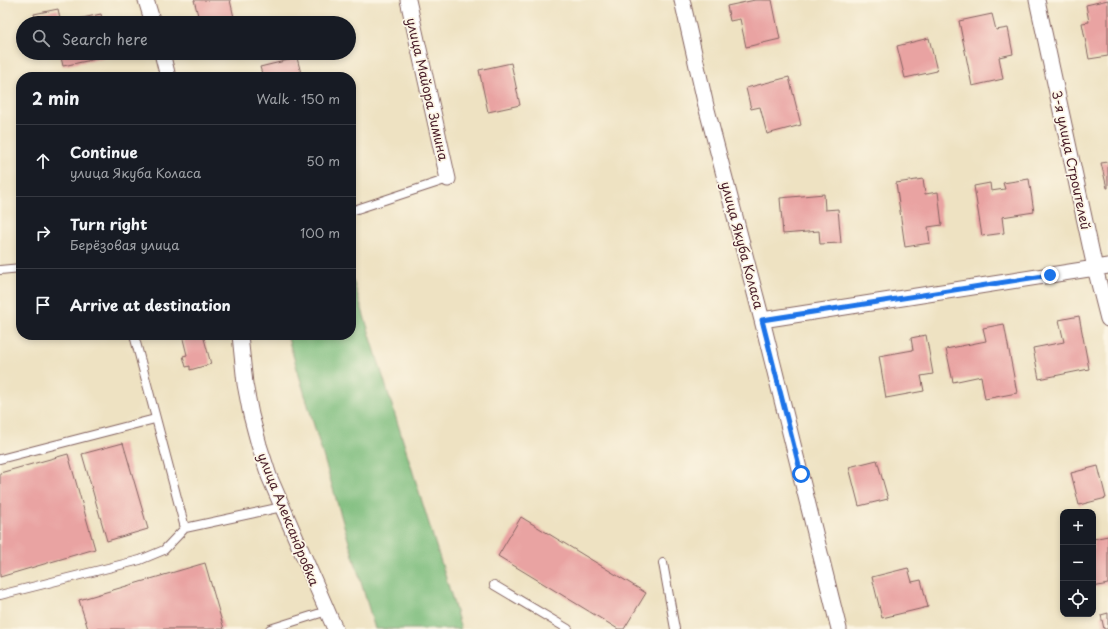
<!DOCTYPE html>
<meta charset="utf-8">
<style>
:root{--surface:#171b24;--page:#20242c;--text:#f1f3f6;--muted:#9ea1a6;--line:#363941}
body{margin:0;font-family:"Playpen Sans",sans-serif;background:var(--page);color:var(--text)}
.controls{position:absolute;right:12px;bottom:12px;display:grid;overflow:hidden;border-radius:8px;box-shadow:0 2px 6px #0003}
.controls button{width:36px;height:36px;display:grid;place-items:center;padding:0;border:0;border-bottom:1px solid var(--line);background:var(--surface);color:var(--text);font:20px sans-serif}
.stop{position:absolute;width:12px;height:12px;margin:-9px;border:3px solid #1a73e8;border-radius:50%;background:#fff}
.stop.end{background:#1a73e8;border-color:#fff;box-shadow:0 1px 4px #0008}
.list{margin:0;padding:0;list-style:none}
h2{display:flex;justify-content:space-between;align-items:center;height:52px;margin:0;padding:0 16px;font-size:17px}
h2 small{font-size:13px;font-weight:400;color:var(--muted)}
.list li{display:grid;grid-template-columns:26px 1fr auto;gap:12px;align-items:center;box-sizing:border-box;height:72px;padding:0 16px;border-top:1px solid var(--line)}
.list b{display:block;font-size:15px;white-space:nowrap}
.list p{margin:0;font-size:13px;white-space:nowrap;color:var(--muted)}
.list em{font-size:13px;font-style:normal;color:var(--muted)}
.icon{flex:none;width:22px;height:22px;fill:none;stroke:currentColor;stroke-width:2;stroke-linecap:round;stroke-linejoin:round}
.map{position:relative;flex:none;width:1108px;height:629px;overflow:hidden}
.search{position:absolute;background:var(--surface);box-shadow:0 2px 6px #0003;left:16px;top:16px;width:340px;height:44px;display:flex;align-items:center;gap:10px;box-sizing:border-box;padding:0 14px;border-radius:22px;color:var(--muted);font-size:15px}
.panel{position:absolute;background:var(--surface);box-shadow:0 2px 6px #0003;left:16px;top:72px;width:340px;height:268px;border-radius:16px}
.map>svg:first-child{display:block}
.forest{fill:#7ebd7e;stroke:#646e54}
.building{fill:#e9a3a2}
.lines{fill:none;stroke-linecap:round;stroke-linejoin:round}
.service-casing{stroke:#836360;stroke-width:10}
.minor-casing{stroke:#836360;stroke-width:17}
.service{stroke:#fff;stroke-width:8}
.minor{stroke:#fff;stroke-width:15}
.route{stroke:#1a73e8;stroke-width:5}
.labels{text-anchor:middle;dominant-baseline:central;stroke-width:3.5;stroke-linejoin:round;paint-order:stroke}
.street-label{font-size:13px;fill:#4a1f2b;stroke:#fcf5e5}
</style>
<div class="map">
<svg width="1108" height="629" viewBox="0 0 1108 629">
<rect width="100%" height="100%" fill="#fcf5e5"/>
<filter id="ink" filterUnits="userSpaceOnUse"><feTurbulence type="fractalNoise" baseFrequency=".025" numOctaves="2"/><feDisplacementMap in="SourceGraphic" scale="8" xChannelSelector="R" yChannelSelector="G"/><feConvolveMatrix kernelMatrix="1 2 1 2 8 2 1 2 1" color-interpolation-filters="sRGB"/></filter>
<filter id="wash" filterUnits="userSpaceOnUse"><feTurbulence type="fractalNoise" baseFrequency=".012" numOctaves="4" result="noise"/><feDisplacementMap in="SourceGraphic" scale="16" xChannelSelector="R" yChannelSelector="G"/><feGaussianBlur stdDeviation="0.9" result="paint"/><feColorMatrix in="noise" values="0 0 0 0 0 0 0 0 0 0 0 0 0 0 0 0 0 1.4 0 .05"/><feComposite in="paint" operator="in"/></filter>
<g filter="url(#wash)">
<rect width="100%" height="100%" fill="#eee2c2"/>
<path class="forest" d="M351 274 450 591 461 629H375L287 335H351Z"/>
<g id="blocks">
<path class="building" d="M194 0H230L235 22 200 23Z
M755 0H772L780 39 746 47 740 19 730 21 727 6Z
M1108 0V56L1089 59 1082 23 1089 22 1086 5Z
M58 9 61 23H36L34 14Z
M101 14 103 23H64V22Z
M992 14 996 30 1008 28 1013 54 999 57 1003 79 972 86 959 21Z
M929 38 937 71 905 78 897 46Z
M60 53H110V56L63 66Z
M297 58 302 77H263L260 67Z
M511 63 520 105 488 112 479 70Z
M789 77 801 125 767 134 760 107 751 109 746 88Z
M1108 162V188H1107L1101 163Z
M923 179 925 194 938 192 942 225 928 227 930 243 905 247 896 183Z
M1029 179 1034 212 1002 217 1004 233 982 236 974 186 990 183 991 191 1005 189 1003 183Z
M824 194 825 210 838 209 841 243 820 244 819 231 783 234 780 198Z
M1079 316 1089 369 1039 379 1033 348 1064 342 1059 320Z
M1004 324 1017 393 985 399 981 376 953 382 946 349 986 341 983 328Z
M182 335H203L211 364 190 370V366L186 367 183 356 187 355Z
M926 335 933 374 921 376 924 391 886 398 879 356 913 350 911 338Z
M123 443 148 529 107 541 82 454Z
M68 454 95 549 0 577V473Z
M877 460 888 499 859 506 849 467Z
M1098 466 1106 498 1079 505 1071 473Z
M521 517 646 593 624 629H618L498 556Z
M1108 536V584L1093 587V539Z
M205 563 224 629H88L79 600Z
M908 568 912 582 921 580 928 607 882 618 872 577Z
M1108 613V629H1104L1101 615Z"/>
</g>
</g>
<g filter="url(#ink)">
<use href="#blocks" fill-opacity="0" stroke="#836360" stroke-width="1"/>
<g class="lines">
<g class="service-casing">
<path id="service" d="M351 211 448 179
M0 270 21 268
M0 459 155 419
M185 528 282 507
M663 563 675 629
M494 585 568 629
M0 595 140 560 164 550 185 528 134 335
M270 629 327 611"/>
</g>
<g class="minor-casing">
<path id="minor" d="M146 0 153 23
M408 0 448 179
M682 0 706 106 762 320 839 629
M1037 0 1095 268 1108 319
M162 53 168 77
M762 320 1108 266
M240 335 245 384 251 415 259 445 269 476 335 629"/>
</g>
<use href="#service" class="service"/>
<use href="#minor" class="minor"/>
</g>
</g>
<g class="lines" filter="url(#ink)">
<path class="route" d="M801 474 762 320 1050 275"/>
</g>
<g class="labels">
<g class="street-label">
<text transform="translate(428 89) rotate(77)">улица Майора Зимина</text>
<text transform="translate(1072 160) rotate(78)">3-я улица Строителей</text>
<text transform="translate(743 245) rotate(75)">улица Якуба Коласа</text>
<text transform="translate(289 519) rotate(68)">улица Александровка</text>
</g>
</g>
</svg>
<div class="controls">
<button>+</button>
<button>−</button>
<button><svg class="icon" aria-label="locate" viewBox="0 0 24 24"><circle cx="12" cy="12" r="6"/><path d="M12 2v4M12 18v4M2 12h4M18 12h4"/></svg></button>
</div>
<div class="stop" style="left:801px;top:474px"></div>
<div class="stop end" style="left:1050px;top:275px"></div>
<div class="search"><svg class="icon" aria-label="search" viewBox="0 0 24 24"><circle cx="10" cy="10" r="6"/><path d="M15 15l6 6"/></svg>Search here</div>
<section class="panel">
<h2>2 min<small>Walk · 150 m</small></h2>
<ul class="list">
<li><svg class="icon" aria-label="ahead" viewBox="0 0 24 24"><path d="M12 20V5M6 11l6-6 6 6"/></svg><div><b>Continue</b><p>улица Якуба Коласа</p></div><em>50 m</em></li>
<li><svg class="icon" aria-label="right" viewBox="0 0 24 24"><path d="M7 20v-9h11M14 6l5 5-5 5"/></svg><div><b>Turn right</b><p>Берёзовая улица</p></div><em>100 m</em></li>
<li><svg class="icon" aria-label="arrive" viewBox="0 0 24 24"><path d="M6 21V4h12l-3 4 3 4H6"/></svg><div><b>Arrive at destination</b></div></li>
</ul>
</section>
</div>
